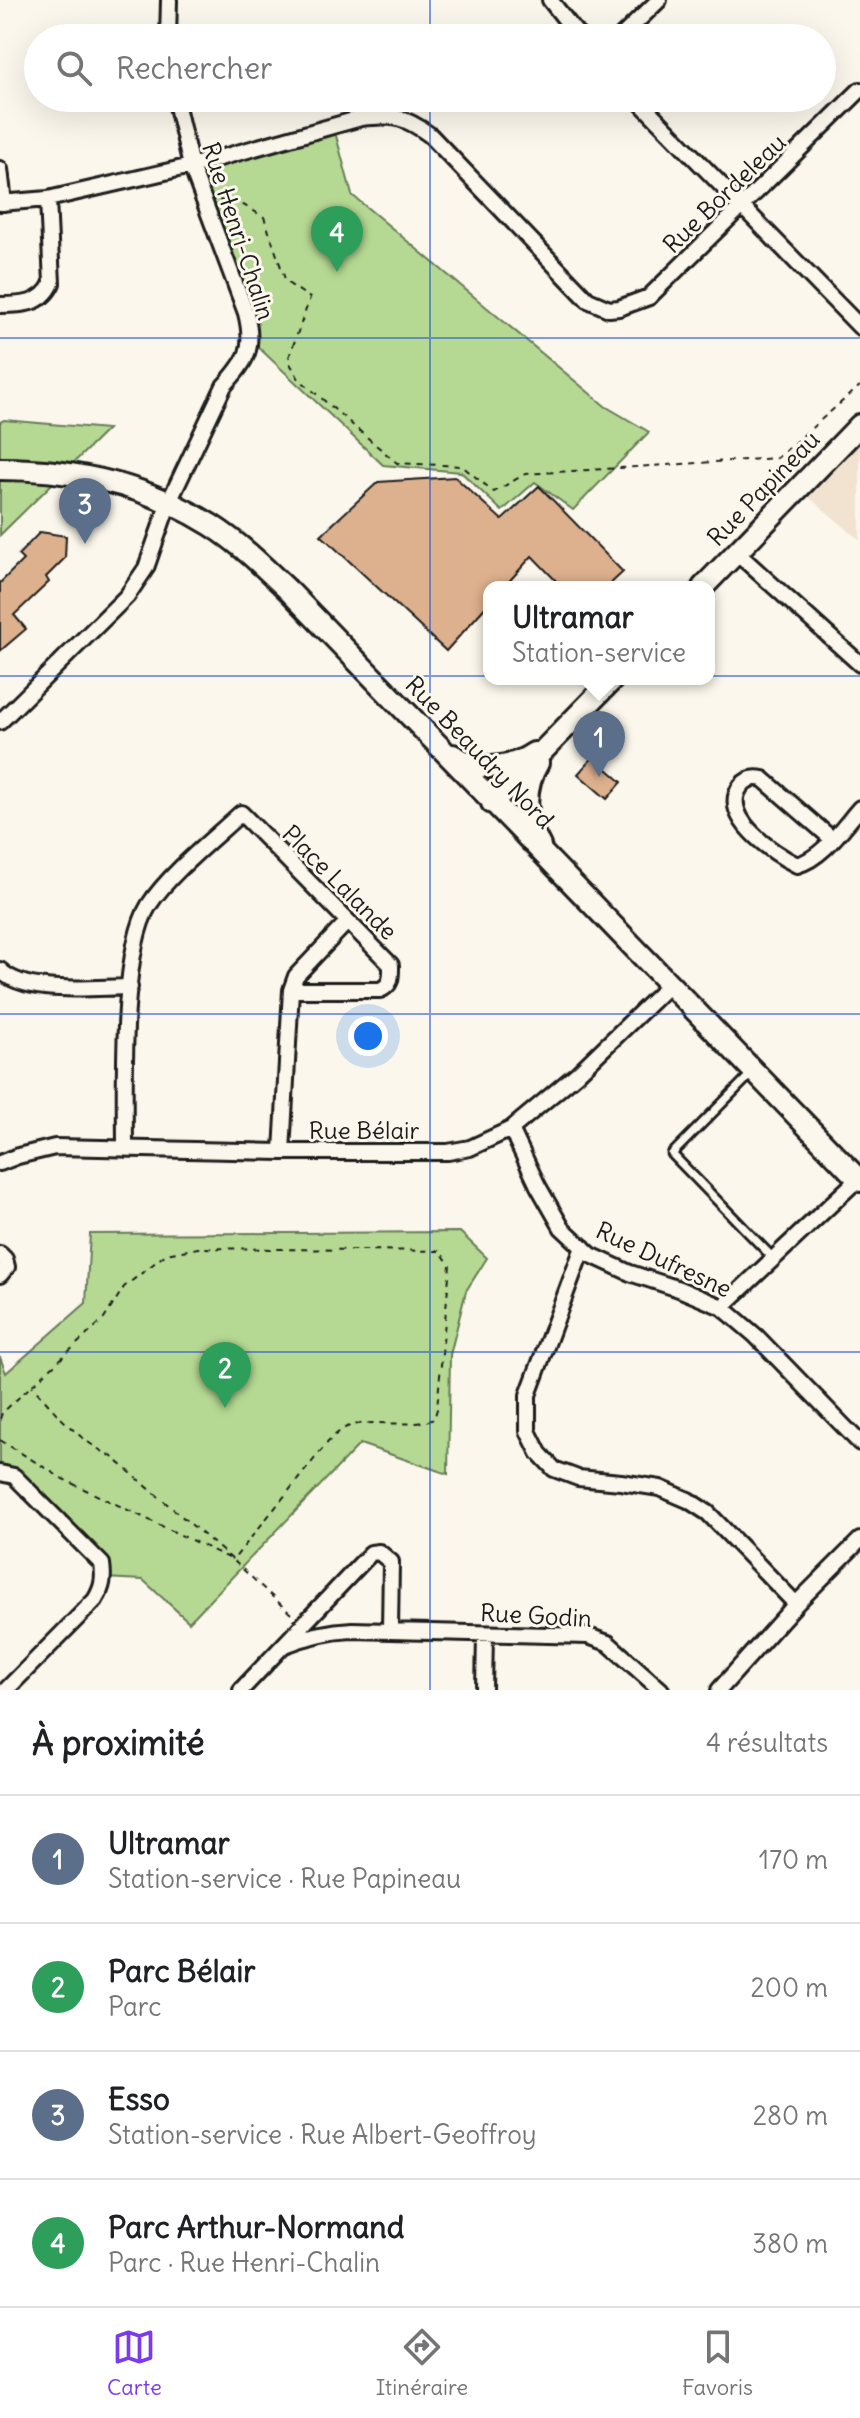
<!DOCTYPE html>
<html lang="fr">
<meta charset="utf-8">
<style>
:root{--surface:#fff;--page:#f6f6f6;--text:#202124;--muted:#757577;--line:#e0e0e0;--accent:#7c3aed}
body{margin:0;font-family:Delius,sans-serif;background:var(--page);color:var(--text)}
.you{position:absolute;left:368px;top:1036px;width:28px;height:28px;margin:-20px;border:6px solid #fff;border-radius:50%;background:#1a73e8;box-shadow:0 0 0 12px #1a73e833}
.badge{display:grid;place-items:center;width:52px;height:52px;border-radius:50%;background:var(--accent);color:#fff;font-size:26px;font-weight:700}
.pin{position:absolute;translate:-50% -66px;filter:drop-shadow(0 2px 4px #0008)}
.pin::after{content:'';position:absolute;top:42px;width:28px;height:24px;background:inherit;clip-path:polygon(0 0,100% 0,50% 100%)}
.popup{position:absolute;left:483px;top:581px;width:232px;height:104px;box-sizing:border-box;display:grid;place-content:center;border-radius:16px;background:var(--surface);filter:drop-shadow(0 2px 6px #0005);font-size:26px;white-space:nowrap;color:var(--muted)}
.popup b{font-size:30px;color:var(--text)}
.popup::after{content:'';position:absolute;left:50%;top:100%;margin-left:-16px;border:16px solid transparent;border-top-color:var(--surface)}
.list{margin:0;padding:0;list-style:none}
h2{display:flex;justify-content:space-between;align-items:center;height:104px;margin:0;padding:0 32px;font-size:34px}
h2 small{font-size:26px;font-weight:400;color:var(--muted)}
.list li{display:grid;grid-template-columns:52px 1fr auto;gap:24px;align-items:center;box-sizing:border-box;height:128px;padding:0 32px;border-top:2px solid var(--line)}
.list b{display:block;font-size:30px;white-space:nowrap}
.list p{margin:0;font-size:26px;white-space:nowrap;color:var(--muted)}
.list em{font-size:26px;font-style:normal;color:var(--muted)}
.icon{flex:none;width:44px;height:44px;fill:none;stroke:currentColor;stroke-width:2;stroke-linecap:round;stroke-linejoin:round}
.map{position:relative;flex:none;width:860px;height:1690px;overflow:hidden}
.search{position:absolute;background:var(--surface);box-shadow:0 8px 32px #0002;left:24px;right:24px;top:24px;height:88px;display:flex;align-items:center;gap:20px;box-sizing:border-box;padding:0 28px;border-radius:44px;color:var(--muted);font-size:30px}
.sheet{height:616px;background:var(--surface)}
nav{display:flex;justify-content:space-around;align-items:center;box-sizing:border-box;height:112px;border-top:2px solid var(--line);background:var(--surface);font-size:22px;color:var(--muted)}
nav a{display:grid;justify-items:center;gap:4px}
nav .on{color:var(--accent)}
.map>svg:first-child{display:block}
.built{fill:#f2e2d0}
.green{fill:#b5d993;stroke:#687a58;stroke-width:2}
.building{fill:#ddb18e;stroke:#1c1c1c;stroke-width:2}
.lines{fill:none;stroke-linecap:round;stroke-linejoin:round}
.lane-casing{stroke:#1c1c1c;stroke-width:13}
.street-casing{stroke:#1c1c1c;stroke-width:20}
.secondary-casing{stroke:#1c1c1c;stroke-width:26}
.path{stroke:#1c1c1c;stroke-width:2;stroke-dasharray:6 6;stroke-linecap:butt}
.lane{stroke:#fbf7ec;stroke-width:7}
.street{stroke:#fbf7ec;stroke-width:14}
.secondary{stroke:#fbf7ec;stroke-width:20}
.grid{fill:none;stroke:#1d4ed8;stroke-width:2;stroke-opacity:0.55}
.labels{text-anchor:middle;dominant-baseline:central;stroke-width:6;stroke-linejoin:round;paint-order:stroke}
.street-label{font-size:24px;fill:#1c1c1c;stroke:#fbf7ec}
</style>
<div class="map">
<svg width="860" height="1690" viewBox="0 0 860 1690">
<rect width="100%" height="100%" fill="#fbf7ec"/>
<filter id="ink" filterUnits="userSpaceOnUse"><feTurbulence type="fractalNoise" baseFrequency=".0125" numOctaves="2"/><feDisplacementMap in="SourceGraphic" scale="16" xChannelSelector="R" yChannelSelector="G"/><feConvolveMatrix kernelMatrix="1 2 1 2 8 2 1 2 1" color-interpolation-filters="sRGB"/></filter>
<g filter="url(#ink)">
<path class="built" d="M860 438V540L804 493Z"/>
<path class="green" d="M335 132 352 195 605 406 649 432 573 510 535 482 502 511 461 472 383 465 257 346 191 166Z
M4 420 108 429 0 535V422Z
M460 1232 487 1258 466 1291 450 1355 448 1474 360 1444 189 1622 143 1580 104 1578 101 1563 0 1473V1357L6 1373 86 1303 90 1234Z"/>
<path class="building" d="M455 477 502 520 539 486 623 572 607 587H562L532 556 504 587H489V603L446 651 321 535 378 482Z
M40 532 66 536 65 558 46 577 49 582 14 615 26 629 0 651V583L23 560 18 555Z
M593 757 622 782 607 799 578 774Z"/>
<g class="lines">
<g class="lane-casing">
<path id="lane" d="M753 1072 672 1154 774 1259"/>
</g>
<g class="street-casing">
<path id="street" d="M550 0 580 38
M168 38 169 0
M620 38 659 0
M636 98 860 327
M0 169 4 203
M0 203 48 199 191 166 361 118C392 114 404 116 430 135L588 300 609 309 619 308 649 297 860 90
M0 305C21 305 42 305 52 283L48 199
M736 552 860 664
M0 722 127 596 146 568 169 502 224 386C247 360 255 349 246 313L191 166 175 98
M832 839 763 779C754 777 747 778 741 786 718 816 774 854 797 865 823 858 843 827 860 808
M0 970C26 996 94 987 130 987
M511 1129 538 1186 562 1228 591 1255 630 1273 679 1289 722 1307 756 1336 860 1443
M125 1149C125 1090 120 952 149 905 168 875 214 838 241 813L391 965C391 977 392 985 380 990H291
M282 1152 291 990 296 976 348 921
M0 1163 18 1156 55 1147 282 1152H448L470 1148 511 1129 577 1074 669 985
M583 1247 528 1395V1431L539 1453 554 1469 578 1478 621 1482 660 1488 688 1500 708 1513 796 1604
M0 1254 5 1259 7 1267 0 1275
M722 1307 858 1179
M0 1473 14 1476 102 1564C104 1578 103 1587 95 1600L6 1690
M285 1645C308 1636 328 1631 352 1630L588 1636 608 1643 661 1690
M241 1690 371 1553 379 1552 391 1562 390 1630
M484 1690 485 1634
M719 1690 796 1604 860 1540"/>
</g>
<g class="secondary-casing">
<path id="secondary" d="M0 469C75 469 147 485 211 525 241 544 266 569 291 593L860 1181
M703 587 860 425
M453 755C479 772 509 770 534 753
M538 763C522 790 525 820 540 846
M492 803 613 679"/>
</g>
<path class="path" d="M219 200 238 202 264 217 286 282 310 298 288 360 299 379 397 463 462 466 494 492 525 474 777 458 860 386
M0 1419 2 1413 104 1319 124 1287 166 1254 198 1248 440 1251 450 1265 437 1409 434 1419C407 1430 365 1416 343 1429 337 1433 332 1438 328 1442L233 1560 111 1456C78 1440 56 1413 32 1386
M0 1440 63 1479 229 1558
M234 1561 291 1614"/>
<use href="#lane" class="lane"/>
<use href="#street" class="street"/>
<use href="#secondary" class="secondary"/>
</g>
</g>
<path class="grid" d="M430 0V38M430 98V1690M0 338H860M0 676H860M0 1014H860M0 1352H860"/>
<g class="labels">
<g class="street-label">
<text transform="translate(724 193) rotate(-44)">Rue Bordeleau</text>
<text transform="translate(239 231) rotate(72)">Rue Henri-Chalin</text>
<text transform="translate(763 488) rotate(-46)">Rue Papineau</text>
<text transform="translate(480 752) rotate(46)">Rue Beaudry Nord</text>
<text transform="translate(340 882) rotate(45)">Place Lalande</text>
<text x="364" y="1130">Rue Bélair</text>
<text transform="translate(664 1259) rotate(25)">Rue Dufresne</text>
<text transform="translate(536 1615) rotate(3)">Rue Godin</text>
</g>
</g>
</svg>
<div class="you"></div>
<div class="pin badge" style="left:599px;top:777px;background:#5c6f8a">1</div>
<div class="popup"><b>Ultramar</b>Station-service</div>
<div class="pin badge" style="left:225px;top:1408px;background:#2e9e5b">2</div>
<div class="pin badge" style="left:85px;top:544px;background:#5c6f8a">3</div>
<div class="pin badge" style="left:337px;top:272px;background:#2e9e5b">4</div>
<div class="search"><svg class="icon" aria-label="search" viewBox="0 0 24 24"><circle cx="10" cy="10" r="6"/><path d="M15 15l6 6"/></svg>Rechercher</div>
</div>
<section class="sheet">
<h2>À proximité<small>4 résultats</small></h2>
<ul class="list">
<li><span class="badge" style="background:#5c6f8a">1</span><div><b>Ultramar</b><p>Station-service · Rue Papineau</p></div><em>170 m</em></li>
<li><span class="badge" style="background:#2e9e5b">2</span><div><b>Parc Bélair</b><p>Parc</p></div><em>200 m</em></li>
<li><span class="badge" style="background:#5c6f8a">3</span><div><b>Esso</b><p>Station-service · Rue Albert-Geoffroy</p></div><em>280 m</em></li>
<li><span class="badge" style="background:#2e9e5b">4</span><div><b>Parc Arthur-Normand</b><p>Parc · Rue Henri-Chalin</p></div><em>380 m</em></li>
</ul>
</section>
<nav>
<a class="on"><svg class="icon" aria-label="map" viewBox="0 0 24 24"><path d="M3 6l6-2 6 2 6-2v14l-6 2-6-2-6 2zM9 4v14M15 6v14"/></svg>Carte</a>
<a><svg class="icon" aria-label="directions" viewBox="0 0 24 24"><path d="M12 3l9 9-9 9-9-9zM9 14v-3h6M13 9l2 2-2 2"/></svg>Itinéraire</a>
<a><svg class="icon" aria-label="saved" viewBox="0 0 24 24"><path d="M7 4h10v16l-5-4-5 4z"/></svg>Favoris</a>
</nav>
